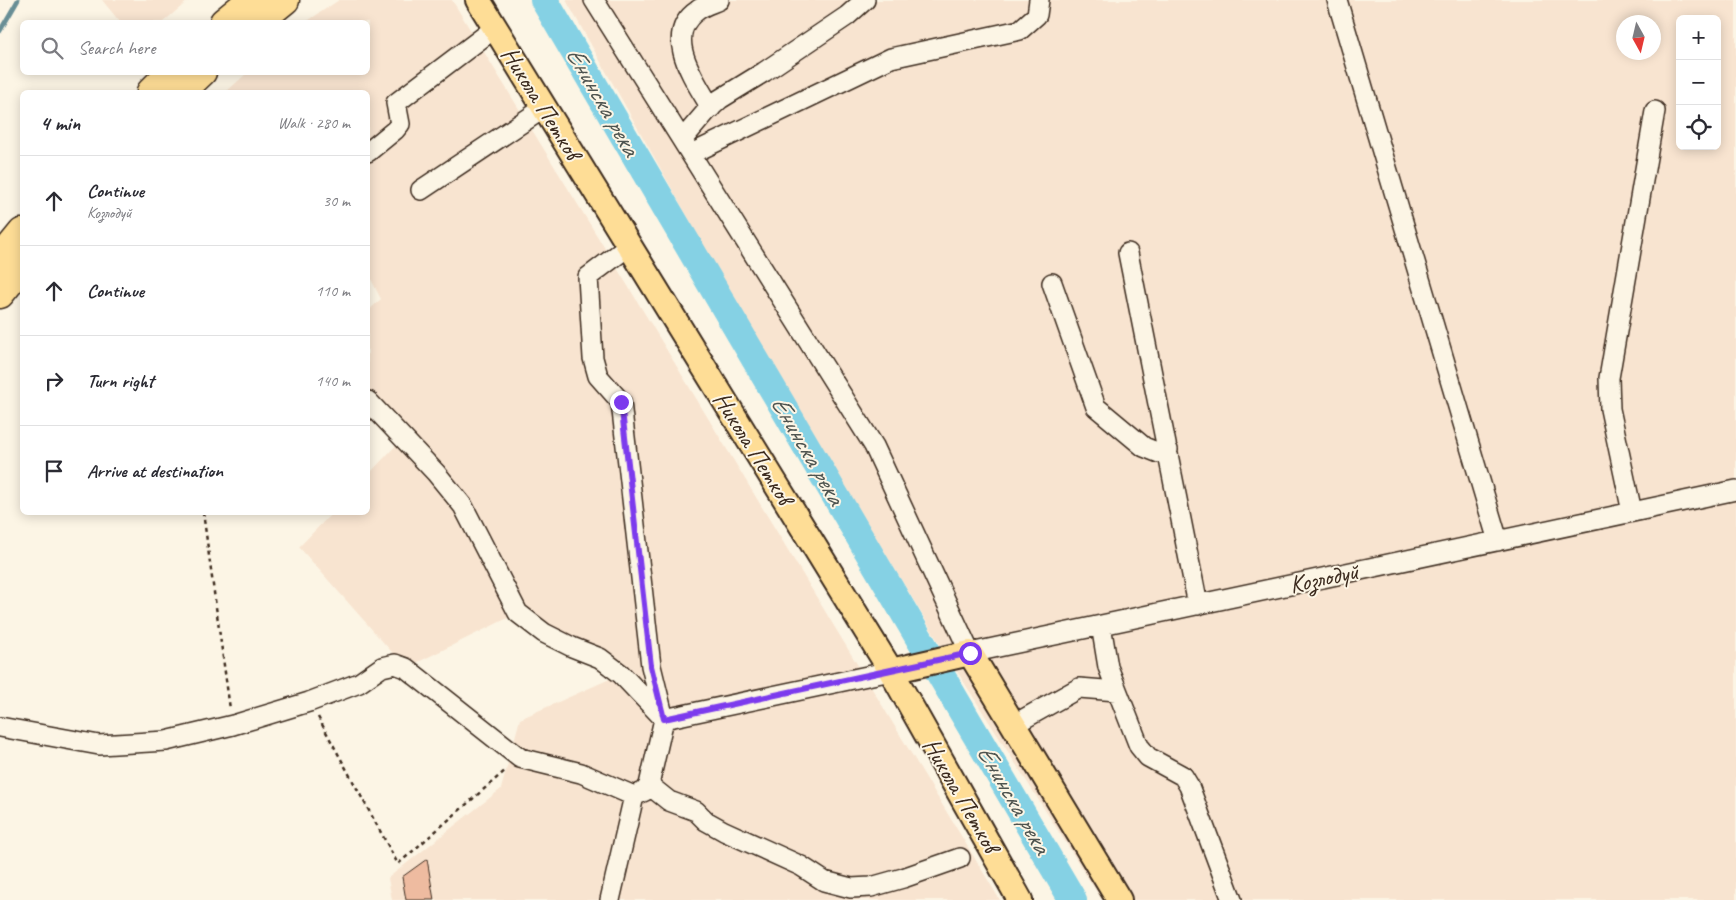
<!DOCTYPE html>
<meta charset="utf-8">
<style>
:root{--surface:#fff;--page:#f7f7f7;--text:#2b2b33;--muted:#7c7c81;--line:#e1e1e2}
body{margin:0;font-family:Caveat,sans-serif;background:var(--page);color:var(--text)}
.controls{position:absolute;right:15px;top:15px;display:grid;overflow:hidden;border-radius:8px;box-shadow:0 2px 12px #0003}
.controls button{width:45px;height:45px;display:grid;place-items:center;padding:0;border:0;border-bottom:1px solid var(--line);background:var(--surface);color:var(--text);font:25px sans-serif}
.compass{position:absolute;left:1616px;top:15px;width:45px;height:45px;border-radius:50%;background:var(--surface);box-shadow:0 2px 12px #0003;rotate:172deg}
.stop{position:absolute;width:15px;height:15px;margin:-11px;border:4px solid #7c3aed;border-radius:50%;background:#fff}
.stop.end{background:#7c3aed;border-color:#fff;box-shadow:0 1px 5px #0008}
.list{margin:0;padding:0;list-style:none}
h2{display:flex;justify-content:space-between;align-items:center;height:65px;margin:0;padding:0 20px;font-size:21px}
h2 small{font-size:16px;font-weight:400;color:var(--muted)}
.list li{display:grid;grid-template-columns:32px 1fr auto;gap:15px;align-items:center;box-sizing:border-box;height:90px;padding:0 20px;border-top:1px solid var(--line)}
.list b{display:block;font-size:19px;white-space:nowrap}
.list p{margin:0;font-size:16px;white-space:nowrap;color:var(--muted)}
.list em{font-size:16px;font-style:normal;color:var(--muted)}
.icon{flex:none;width:28px;height:28px;fill:none;stroke:currentColor;stroke-width:2;stroke-linecap:round;stroke-linejoin:round}
.map{position:relative;flex:none;width:1736px;height:900px;overflow:hidden}
.search{position:absolute;background:var(--surface);box-shadow:0 2px 12px #0003;left:20px;top:20px;width:350px;height:55px;display:flex;align-items:center;gap:12px;box-sizing:border-box;padding:0 18px;border-radius:8px;color:var(--muted);font-size:19px}
.panel{position:absolute;background:var(--surface);box-shadow:0 2px 12px #0003;left:20px;top:90px;width:350px;height:425px;border-radius:8px}
.map>svg:first-child{display:block}
.built{fill:#f8e4d0;fill-rule:evenodd}
.lines{fill:none;stroke-linecap:round;stroke-linejoin:round}
.stream{stroke:#678e95;stroke-width:4.5}
.river{stroke:#85d1e4;stroke-width:28}
.building{fill:#eebba0;stroke:#3b2a1e}
.minor-casing{stroke:#3b2a1e;stroke-width:22}
.major-casing{stroke:#3b2a1e;stroke-width:28}
.highway-casing{stroke:#3b2a1e;stroke-width:31}
.path{stroke:#3b2a1e;stroke-width:2.5;stroke-dasharray:4 4;stroke-linecap:butt}
.minor{stroke:#fcf5e5;stroke-width:19}
.major{stroke:#fedd96;stroke-width:24}
.highway{stroke:#fedd96;stroke-width:28}
.route{stroke:#7c3aed;stroke-width:6}
.labels{text-anchor:middle;dominant-baseline:central;stroke-width:4;stroke-linejoin:round;paint-order:stroke}
.street-label{font-size:25px;fill:#3b2a1e;stroke:#fcf5e5}
.water-label{font-size:26px;font-style:italic;fill:#4e5450;stroke:#fcf5e5}
</style>
<div class="map">
<svg width="1736" height="900" viewBox="0 0 1736 900">
<rect width="100%" height="100%" fill="#fcf5e5"/>
<filter id="ink" filterUnits="userSpaceOnUse"><feTurbulence type="fractalNoise" baseFrequency=".02" numOctaves="2"/><feDisplacementMap in="SourceGraphic" scale="10" xChannelSelector="R" yChannelSelector="G"/><feConvolveMatrix kernelMatrix="1 2 1 2 8 2 1 2 1" color-interpolation-filters="sRGB"/></filter>
<g filter="url(#ink)">
<path class="built" d="M102 0H189L163 22H120Z
M339 0H452L628 286 1000 900H392L388 878 501 789 520 719 621 674 518 613 406 668 299 547 332 513 368 512V475L403 438 368 401V311L381 299 368 273V92H226L247 73 368 72V22H306Z
M566 0H1736V900H1102L941 646 747 323ZM1680 19H1717V146H1680ZM1624 22H1654V52H1624Z"/>
<g class="lines">
<path class="stream" d="M0 31 18 0"/>
<path class="river" d="M544 0 1073 900"/>
</g>
<path class="building" d="M427 859 434 900H406L402 877Z"/>
<g class="lines">
<g class="minor-casing">
<path id="minor" d="M594 0 874 446 970 653 1736 490
M1337 0 1498 541
M711 108C695 80 661 35 698 10 704 5 713 3 719 0
M682 140 706 112 720 99 764 72 847 16 865 0
M368 152 395 130 400 124 396 103 495 28
M691 154 891 58 1020 30 1037 15 1039 0
M421 190 544 108
M1128 253 1198 605
M1052 283 1096 407 1144 447 1159 453 1168 450
M368 401 436 473 463 506 518 613 544 633 572 647 600 658 621 674 664 719 891 671
M1632 512 1610 409 1609 378 1655 111
M1101 625 1108 667 1139 746 1148 757 1183 776 1189 786 1232 900
M1013 725 1079 688 1117 691
M0 727 99 745 166 741 233 725 309 702 359 683 382 667 395 664 406 668 520 758 581 773 634 796 645 791 649 785 664 719 651 666 621 402 598 376 593 358 588 277 629 246
M649 785 669 801 696 811 706 821 724 831 801 866 824 881 851 888 871 887 903 878 960 858
M610 900 634 796"/>
</g>
<g class="major-casing">
<path id="major" d="M478 0 891 671 1020 900
M891 671 970 653 1119 900"/>
</g>
<g class="highway-casing">
<path id="highway" d="M224 22 251 0
M258 22 285 0
M151 92 171 72
M181 92 202 72
M0 260 22 233
M0 294 22 267"/>
</g>
<path class="path" d="M203 512 230 709
M318 717 398 864 507 769"/>
<use href="#minor" class="minor"/>
<use href="#major" class="major"/>
<use href="#highway" class="highway"/>
</g>
</g>
<g class="lines" filter="url(#ink)">
<path class="route" d="M621 402 651 666 664 719 970 653"/>
</g>
<g class="labels">
<g class="street-label">
<text transform="translate(541 103) rotate(58)">Никола Петков</text>
<text transform="translate(753 448) rotate(58)">Никола Петков</text>
<text transform="translate(1324 578) rotate(-12)">Козлодуй</text>
<text transform="translate(961 795) rotate(60)">Никола Петков</text>
</g>
<g class="water-label">
<text transform="translate(603 101) rotate(60)">Енинска река</text>
<text transform="translate(808 450) rotate(60)">Енинска река</text>
<text transform="translate(1014 799) rotate(60)">Енинска река</text>
</g>
</g>
</svg>
<div class="controls">
<button>+</button>
<button>−</button>
<button><svg class="icon" aria-label="locate" viewBox="0 0 24 24"><circle cx="12" cy="12" r="6"/><path d="M12 2v4M12 18v4M2 12h4M18 12h4"/></svg></button>
</div>
<svg class="compass" viewBox="-18 -18 36 36"><path d="M0-13l5 13h-10z" fill="#e53935"/><path d="M0 13l5-13h-10z" fill="#7c7c81"/></svg>
<div class="stop" style="left:970px;top:653px"></div>
<div class="stop end" style="left:621px;top:402px"></div>
<div class="search"><svg class="icon" aria-label="search" viewBox="0 0 24 24"><circle cx="10" cy="10" r="6"/><path d="M15 15l6 6"/></svg>Search here</div>
<section class="panel">
<h2>4 min<small>Walk · 280 m</small></h2>
<ul class="list">
<li><svg class="icon" aria-label="ahead" viewBox="0 0 24 24"><path d="M12 20V5M6 11l6-6 6 6"/></svg><div><b>Continue</b><p>Козлодуй</p></div><em>30 m</em></li>
<li><svg class="icon" aria-label="ahead" viewBox="0 0 24 24"><path d="M12 20V5M6 11l6-6 6 6"/></svg><div><b>Continue</b></div><em>110 m</em></li>
<li><svg class="icon" aria-label="right" viewBox="0 0 24 24"><path d="M7 20v-9h11M14 6l5 5-5 5"/></svg><div><b>Turn right</b></div><em>140 m</em></li>
<li><svg class="icon" aria-label="arrive" viewBox="0 0 24 24"><path d="M6 21V4h12l-3 4 3 4H6"/></svg><div><b>Arrive at destination</b></div></li>
</ul>
</section>
</div>
